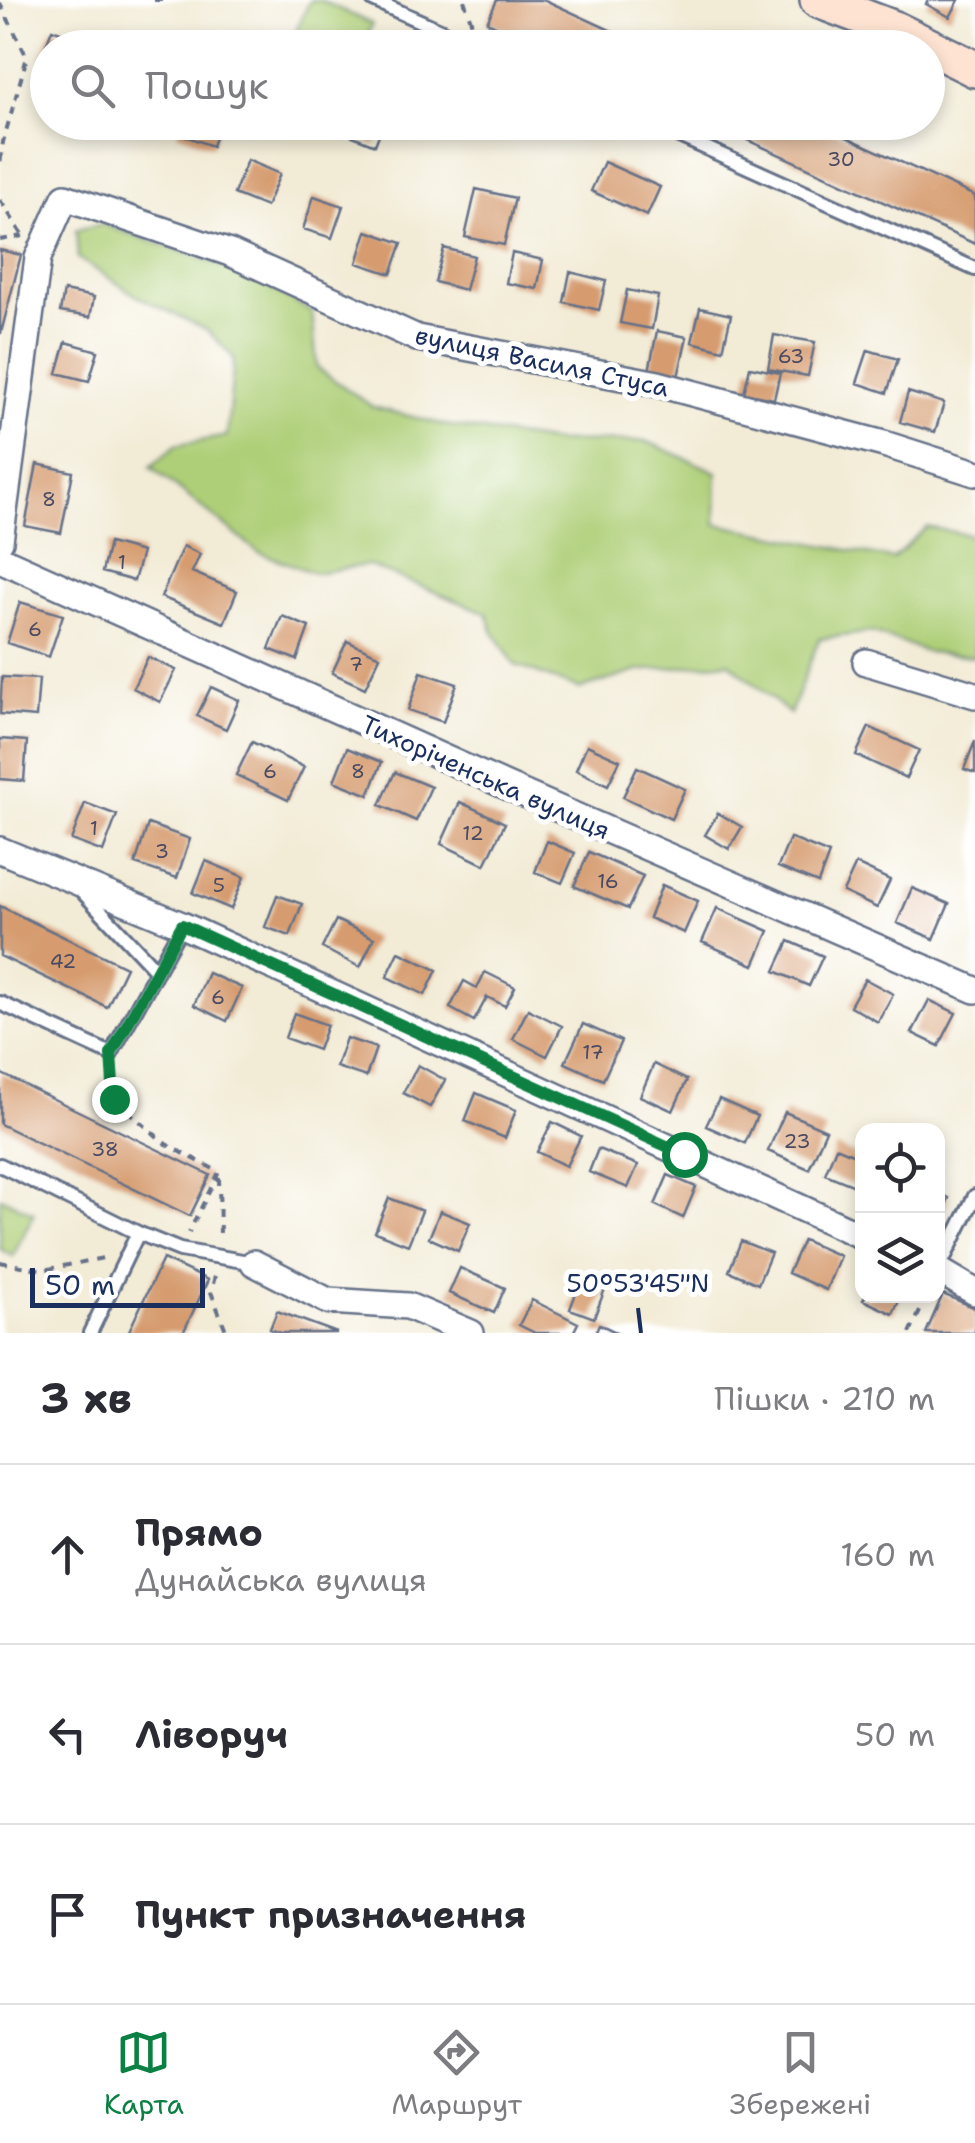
<!DOCTYPE html>
<html lang="uk">
<meta charset="utf-8">
<style>
:root{--surface:#fff;--page:#f7f7f7;--text:#2b2b33;--muted:#7c7c81;--line:#e1e1e2;--accent:#0b8043}
body{margin:0;font-family:"Shantell Sans",sans-serif;background:var(--page);color:var(--text)}
.controls{position:absolute;right:30px;bottom:30px;display:grid;overflow:hidden;border-radius:20px;box-shadow:0 5px 15px #0003}
.controls button{width:90px;height:90px;display:grid;place-items:center;padding:0;border:0;border-bottom:2px solid var(--line);background:var(--surface);color:var(--text);font:50px sans-serif}
.scale{position:absolute;left:30px;bottom:25px;width:175px;box-sizing:border-box;padding-left:10px;border:5px solid #1b2f5e;border-top:0;font-size:28px;line-height:35px;white-space:nowrap;color:#1b2f5e;-webkit-text-stroke:8px #fff;paint-order:stroke}
.stop{position:absolute;width:30px;height:30px;margin:-22px;border:8px solid #0b8043;border-radius:50%;background:#fff}
.stop.end{background:#0b8043;border-color:#fff;box-shadow:0 2px 10px #0008}
.list{margin:0;padding:0;list-style:none}
h2{display:flex;justify-content:space-between;align-items:center;height:130px;margin:0;padding:0 40px;font-size:42px}
h2 small{font-size:32px;font-weight:400;color:var(--muted)}
.list li{display:grid;grid-template-columns:65px 1fr auto;gap:30px;align-items:center;box-sizing:border-box;height:180px;padding:0 40px;border-top:2px solid var(--line)}
.list b{display:block;font-size:38px;white-space:nowrap}
.list p{margin:0;font-size:32px;white-space:nowrap;color:var(--muted)}
.list em{font-size:32px;font-style:normal;color:var(--muted)}
.icon{flex:none;width:55px;height:55px;fill:none;stroke:currentColor;stroke-width:2;stroke-linecap:round;stroke-linejoin:round}
.map{position:relative;flex:none;width:975px;height:1333px;overflow:hidden}
.search{position:absolute;background:var(--surface);box-shadow:0 5px 15px #0003;left:30px;right:30px;top:30px;height:110px;display:flex;align-items:center;gap:25px;box-sizing:border-box;padding:0 35px;border-radius:55px;color:var(--muted);font-size:38px}
.sheet{height:670px;background:var(--surface)}
nav{display:flex;justify-content:space-around;align-items:center;box-sizing:border-box;height:140px;border-top:2px solid var(--line);background:var(--surface);font-size:28px;color:var(--muted)}
nav a{display:grid;justify-items:center;gap:5px}
nav .on{color:var(--accent)}
.map>svg:first-child{display:block}
.green{fill:#aecf77;stroke:#647f6a;stroke-width:2.5}
.building{fill:#d69c70}
.lines{fill:none;stroke-linecap:round;stroke-linejoin:round}
.service-casing{stroke:#667188;stroke-width:18}
.minor-casing{stroke:#667188;stroke-width:30}
.secondary-casing{stroke:#667188;stroke-width:40}
.path{stroke:#667188;stroke-width:4;stroke-dasharray:8 8;stroke-linecap:butt}
.service{stroke:#fff;stroke-width:12}
.minor{stroke:#fff;stroke-width:25}
.secondary{stroke:#fee3d2;stroke-width:35}
.route{stroke:#0b8043;stroke-width:12}
.ticks{fill:none;stroke:#1b2f5e;stroke-width:4}
.labels{text-anchor:middle;dominant-baseline:central;stroke-width:10;stroke-linejoin:round;paint-order:stroke}
.number-label{font-size:20px;fill:#4a4a62}
.street-label{font-size:25px;fill:#1b2f5e;stroke:#fff}
.ticks-label{font-size:25px;text-anchor:middle;fill:#1b2f5e;stroke:#fff;stroke-width:10;stroke-linejoin:round;paint-order:stroke}
</style>
<div class="map">
<svg width="975" height="1333" viewBox="0 0 975 1333">
<rect width="100%" height="100%" fill="#fff"/>
<filter id="ink" filterUnits="userSpaceOnUse"><feTurbulence type="fractalNoise" baseFrequency=".01" numOctaves="2"/><feDisplacementMap in="SourceGraphic" scale="20" xChannelSelector="R" yChannelSelector="G"/><feConvolveMatrix kernelMatrix="1 2 1 2 8 2 1 2 1" color-interpolation-filters="sRGB"/></filter>
<filter id="wash" filterUnits="userSpaceOnUse"><feTurbulence type="fractalNoise" baseFrequency=".0048" numOctaves="4" result="noise"/><feDisplacementMap in="SourceGraphic" scale="40" xChannelSelector="R" yChannelSelector="G"/><feGaussianBlur stdDeviation="2.25" result="paint"/><feColorMatrix in="noise" values="0 0 0 0 0 0 0 0 0 0 0 0 0 0 0 0 0 1.4 0 .05"/><feComposite in="paint" operator="in"/></filter>
<g filter="url(#wash)">
<rect width="100%" height="100%" fill="#f2ebd5"/>
<path class="green" d="M310 0H320L372 24 362 47H289Z
M101 224 246 274 312 312 317 368 373 407 445 425 555 442 646 441 717 472 716 524 893 559 927 527 975 536V657L928 652 871 632 819 639 790 714 729 662 638 671 580 689 515 665 493 631 487 613 368 565 314 573 258 552 151 467 175 446 227 436 234 358 207 330 137 296 78 258 76 230Z
M0 1197 34 1213 13 1256 0 1249Z"/>
<g id="blocks">
<path class="building" d="M497 0H545L649 48H543L487 22Z
M928 0H959L950 17 926 4Z
M52 29 80 39 77 48H48V61L41 58Z
M181 122H221L212 146 177 133Z
M354 122H384L375 145 350 135Z
M708 122H814L975 196V244Z
M247 160 280 174 266 207 234 194Z
M604 162 660 187 647 216 591 191Z
M476 189 515 198 504 245 465 237Z
M314 196 343 206 332 238 303 229Z
M367 231 402 243 391 274 357 263Z
M444 248 474 256 465 290 435 282Z
M0 250 21 255 1 333H0Z
M512 253 543 260 537 289 506 283Z
M570 272 606 281 599 310 564 302Z
M627 290 658 296 652 329 620 323Z
M64 291 94 297 90 317 60 312Z
M700 308 731 315 723 350 692 342Z
M657 331 687 337 678 377 649 371Z
M774 335 815 342 808 376 768 369Z
M66 342 98 351 89 381 57 373Z
M868 350 898 359 887 393 857 383Z
M750 367 780 373 774 399 744 393Z
M908 392 944 403 935 432 900 422Z
M37 464 73 472 61 533 25 526Z
M109 543 142 552 134 581 102 572Z
M183 546 200 554 192 572 237 591 224 623 161 597Z
M20 602 63 615 49 657 7 643Z
M282 616 309 627 297 660 269 649Z
M347 641 380 656 365 688 332 673Z
M148 657 176 670 160 702 133 688Z
M421 672 457 684 443 722 408 710Z
M2 677 39 679 36 717 0 714Z
M211 687 239 700 226 729 197 716Z
M869 727 919 750 906 778 856 755Z
M0 739 27 741 24 781 0 779Z
M975 741V773L964 769Z
M252 742 304 767 288 800 236 775Z
M587 745 620 760 608 785 576 770Z
M347 748 382 762 369 795 334 781Z
M637 767 685 789 671 819 623 797Z
M395 772 431 787 416 821 380 805Z
M460 802 505 823 485 865 441 844Z
M85 803 117 815 103 852 71 840Z
M718 813 742 827 729 849 705 835Z
M148 824 190 839 177 878 135 864Z
M790 838 829 854 818 883 778 867Z
M547 841 575 853 562 883 535 872Z
M589 852 643 876 628 909 574 886Z
M206 861 244 877 231 909 193 893Z
M856 864 890 880 877 908 843 892Z
M662 885 698 901 684 933 649 918Z
M912 888 949 904 934 939 897 923Z
M277 895 302 904 290 936 265 927Z
M0 906 126 967 107 1007 0 956Z
M717 908 769 931 754 965 702 942Z
M336 920 374 938 360 967 322 948Z
M789 941 823 956 809 986 775 971Z
M399 952 437 970 425 995 387 977Z
M485 972 515 987 505 1006 487 997 474 1021 450 1008 464 981 477 988Z
M208 973 242 988 227 1021 194 1005Z
M865 979 893 994 878 1022 850 1006Z
M929 1000 956 1013 939 1046 912 1033Z
M528 1009 562 1026 547 1056 513 1039Z
M294 1013 327 1025 318 1050 285 1038Z
M583 1024 621 1041 603 1080 565 1063Z
M346 1038 376 1048 366 1077 336 1067Z
M654 1064 687 1080 673 1111 640 1096Z
M418 1065 445 1080 430 1107 403 1093Z
M0 1073 210 1175 190 1216 0 1124Z
M476 1093 516 1110 505 1138 465 1121Z
M719 1099 757 1116 745 1143 706 1126Z
M785 1112 826 1130 809 1169 768 1151Z
M552 1122 581 1136 566 1166 537 1152Z
M836 1147 862 1158V1189L825 1174Z
M598 1149 638 1165 628 1188 589 1172Z
M668 1175 696 1187 683 1218 655 1205Z
M938 1192 949 1198 938 1222Z
M389 1198 422 1211 408 1245 375 1232Z
M440 1211 470 1223 458 1251 429 1238Z
M803 1240 840 1256 826 1290 788 1273Z
M741 1241 771 1253 758 1284 729 1271Z
M163 1259 208 1280 183 1333H128Z
M460 1268 505 1288 494 1313 449 1293Z
M581 1280 605 1289 594 1318 570 1309Z
M943 1294 975 1308V1333H926Z
M865 1296H901L893 1314 863 1300Z
M532 1300 578 1323 573 1333H535L519 1325Z
M277 1311 337 1333H281L270 1329Z
M599 1324 618 1333H595Z"/>
</g>
</g>
<g filter="url(#ink)">
<use href="#blocks" fill-opacity="0" stroke="#667188" stroke-width="2.5"/>
<g class="lines">
<g class="service-casing">
<path id="service" d="M373 0 480 48
M648 122 975 269
M80 889 157 971
M0 1003 111 1054 182 925
M0 1165 138 1233 180 1250 254 1263
M938 1270 975 1196
M90 1333 138 1233"/>
</g>
<g class="minor-casing">
<path id="minor" d="M0 541 38 258 65 197 230 253 417 338 658 384 884 444 975 473
M0 559 513 789 975 990
M866 662 975 695
M0 850 182 925 862 1236
M254 1263 328 1301 408 1306 471 1333
M938 1270 975 1292"/>
</g>
<g class="secondary-casing">
<path id="secondary" d="M818 0 892 28 975 69"/>
</g>
<path class="path" d="M154 0H170
M464 0 472 24
M0 3 27 57 3 142 0 165
M0 200 22 234
M0 240 23 236
M112 1069 114 1099 166 1144 219 1172 189 1232
M219 1177 220 1238
M0 1262 43 1270 108 1257
M215 1276 211 1292 227 1333
M910 1333 927 1296"/>
<use href="#service" class="service"/>
<use href="#minor" class="minor"/>
<use href="#secondary" class="secondary"/>
</g>
</g>
<g class="lines" filter="url(#ink)">
<path class="route" d="M114 1099 111 1054 182 925 684 1154"/>
</g>
<path class="ticks" d="M638 1308 641 1333"/>
<g class="labels">
<g class="number-label">
<text x="841" y="159">30</text>
<text x="791" y="356">63</text>
<text x="49" y="499">8</text>
<text x="122" y="562">1</text>
<text x="35" y="629">6</text>
<text x="356" y="664">7</text>
<text x="270" y="771">6</text>
<text x="358" y="771">8</text>
<text x="94" y="828">1</text>
<text x="473" y="833">12</text>
<text x="162" y="851">3</text>
<text x="608" y="881">16</text>
<text x="219" y="885">5</text>
<text x="63" y="961">42</text>
<text x="218" y="997">6</text>
<text x="593" y="1052">17</text>
<text x="797" y="1141">23</text>
<text x="105" y="1149">38</text>
</g>
<g class="street-label">
<text transform="translate(542 361) rotate(12)">вулиця Василя Стуса</text>
<text transform="translate(486 777) rotate(24)">Тихоріченська вулиця</text>
</g>
</g>
<g class="ticks-label">
<text x="638" y="1292">50°53'45"N</text>
</g>
</svg>
<div class="controls">
<button><svg class="icon" aria-label="locate" viewBox="0 0 24 24"><circle cx="12" cy="12" r="6"/><path d="M12 2v4M12 18v4M2 12h4M18 12h4"/></svg></button>
<button><svg class="icon" aria-label="layers" viewBox="0 0 24 24"><path d="M12 4l9 5-9 5-9-5zM3 14l9 5 9-5"/></svg></button>
</div>
<div class="scale">50 m</div>
<div class="stop" style="left:684px;top:1154px"></div>
<div class="stop end" style="left:114px;top:1099px"></div>
<div class="search"><svg class="icon" aria-label="search" viewBox="0 0 24 24"><circle cx="10" cy="10" r="6"/><path d="M15 15l6 6"/></svg>Пошук</div>
</div>
<section class="sheet">
<h2>3 хв<small>Пішки · 210 m</small></h2>
<ul class="list">
<li><svg class="icon" aria-label="ahead" viewBox="0 0 24 24"><path d="M12 20V5M6 11l6-6 6 6"/></svg><div><b>Прямо</b><p>Дунайська вулиця</p></div><em>160 m</em></li>
<li><svg class="icon" aria-label="left" viewBox="0 0 24 24"><path d="M17 20v-9H6M10 6l-5 5 5 5"/></svg><div><b>Ліворуч</b></div><em>50 m</em></li>
<li><svg class="icon" aria-label="arrive" viewBox="0 0 24 24"><path d="M6 21V4h12l-3 4 3 4H6"/></svg><div><b>Пункт призначення</b></div></li>
</ul>
</section>
<nav>
<a class="on"><svg class="icon" aria-label="map" viewBox="0 0 24 24"><path d="M3 6l6-2 6 2 6-2v14l-6 2-6-2-6 2zM9 4v14M15 6v14"/></svg>Карта</a>
<a><svg class="icon" aria-label="directions" viewBox="0 0 24 24"><path d="M12 3l9 9-9 9-9-9zM9 14v-3h6M13 9l2 2-2 2"/></svg>Маршрут</a>
<a><svg class="icon" aria-label="saved" viewBox="0 0 24 24"><path d="M7 4h10v16l-5-4-5 4z"/></svg>Збережені</a>
</nav>
